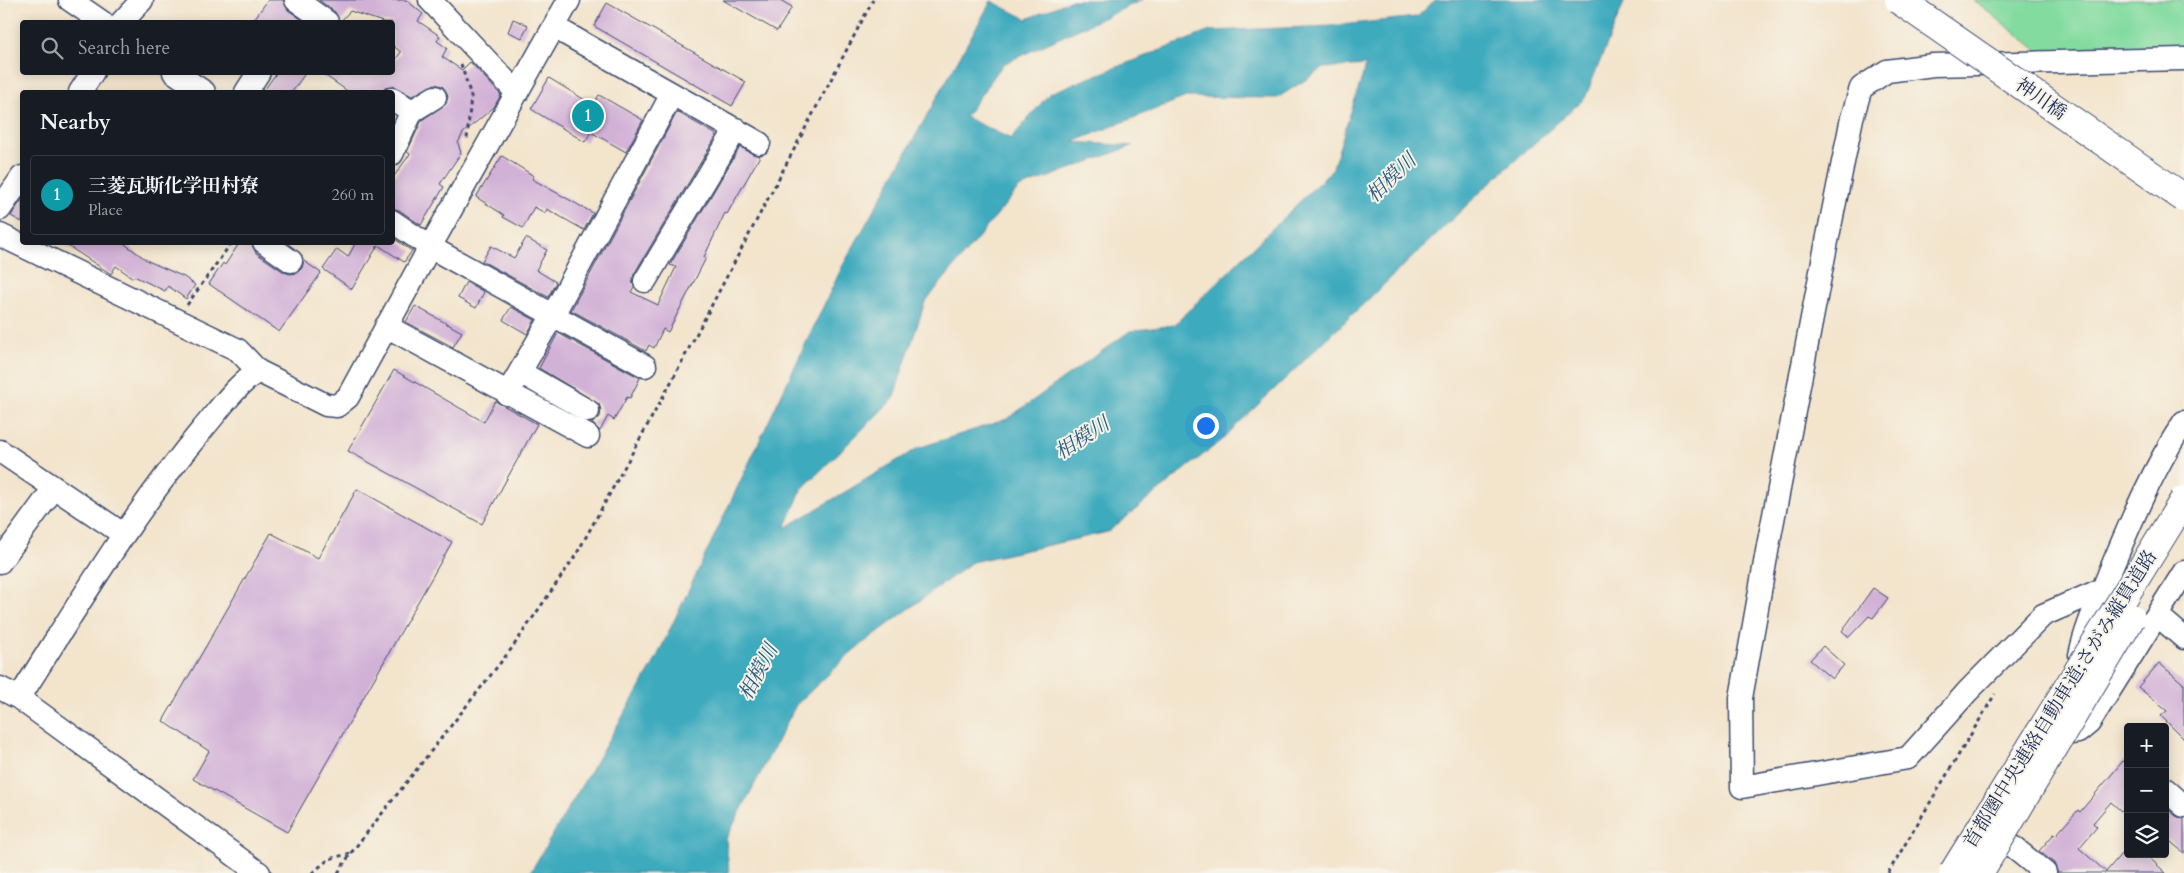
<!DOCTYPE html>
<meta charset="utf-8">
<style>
:root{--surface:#171b24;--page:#242831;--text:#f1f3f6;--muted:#9ea1a6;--line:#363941;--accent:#d690ce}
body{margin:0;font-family:Cardo,"Noto Serif JP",serif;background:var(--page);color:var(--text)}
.controls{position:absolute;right:15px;bottom:15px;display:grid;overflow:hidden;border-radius:5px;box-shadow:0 2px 12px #0003}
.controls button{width:45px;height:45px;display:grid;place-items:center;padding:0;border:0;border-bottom:1px solid var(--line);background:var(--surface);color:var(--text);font:25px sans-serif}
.you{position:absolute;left:1205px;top:425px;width:18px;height:18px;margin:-12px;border:4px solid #fff;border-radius:50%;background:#1a73e8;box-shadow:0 0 0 8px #1a73e833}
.badge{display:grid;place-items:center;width:32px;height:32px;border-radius:50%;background:var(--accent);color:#fff;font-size:16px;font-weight:700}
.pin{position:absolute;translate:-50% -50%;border:2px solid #fff;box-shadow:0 1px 5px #0006}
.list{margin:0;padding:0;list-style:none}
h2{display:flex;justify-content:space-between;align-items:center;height:65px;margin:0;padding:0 20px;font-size:21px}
h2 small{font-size:16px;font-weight:400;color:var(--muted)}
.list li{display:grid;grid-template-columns:32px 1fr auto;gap:15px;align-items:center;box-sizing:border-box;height:80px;margin:0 10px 10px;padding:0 10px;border:1px solid var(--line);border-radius:5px}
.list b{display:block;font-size:19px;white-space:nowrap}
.list p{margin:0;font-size:16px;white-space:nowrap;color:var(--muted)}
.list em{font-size:16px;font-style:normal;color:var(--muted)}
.icon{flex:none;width:28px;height:28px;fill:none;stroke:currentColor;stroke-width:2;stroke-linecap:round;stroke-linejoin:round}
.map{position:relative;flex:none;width:2184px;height:873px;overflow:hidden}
.search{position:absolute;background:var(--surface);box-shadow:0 2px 12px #0003;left:20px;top:20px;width:375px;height:55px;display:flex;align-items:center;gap:12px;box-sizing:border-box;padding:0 18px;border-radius:5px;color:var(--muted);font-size:19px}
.panel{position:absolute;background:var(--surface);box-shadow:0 2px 12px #0003;left:20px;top:90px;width:375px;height:155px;border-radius:5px}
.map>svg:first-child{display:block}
.green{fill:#83dba0;stroke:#4f857f}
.water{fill:#3eaabe;stroke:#2c6c8e;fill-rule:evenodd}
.building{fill:#d2b1d7}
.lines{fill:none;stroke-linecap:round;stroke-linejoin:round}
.minor-casing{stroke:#3b4a6e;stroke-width:25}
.path{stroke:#3b4a6e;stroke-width:3;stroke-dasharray:4 4;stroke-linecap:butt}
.minor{stroke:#fff;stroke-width:22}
.major-bridge-casing{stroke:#3b4a6e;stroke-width:30;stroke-linecap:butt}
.highway-bridge-casing{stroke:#3b4a6e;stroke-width:30;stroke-linecap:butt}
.major-bridge{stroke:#fff;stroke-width:28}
.highway-bridge{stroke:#fff;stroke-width:28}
.labels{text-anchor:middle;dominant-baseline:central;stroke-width:4;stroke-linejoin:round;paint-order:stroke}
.street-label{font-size:19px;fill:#1b2f5e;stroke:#f7f3e8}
.water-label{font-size:20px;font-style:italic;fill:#275a80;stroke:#f7f3e8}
</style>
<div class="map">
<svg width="2184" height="873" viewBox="0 0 2184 873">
<rect width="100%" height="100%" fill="#f7f3e8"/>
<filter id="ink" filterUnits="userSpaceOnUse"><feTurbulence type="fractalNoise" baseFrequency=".02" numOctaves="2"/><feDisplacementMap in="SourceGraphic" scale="10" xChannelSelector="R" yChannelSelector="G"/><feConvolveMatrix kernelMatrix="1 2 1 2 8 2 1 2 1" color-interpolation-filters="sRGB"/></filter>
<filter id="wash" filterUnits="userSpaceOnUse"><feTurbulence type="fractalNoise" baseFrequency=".0096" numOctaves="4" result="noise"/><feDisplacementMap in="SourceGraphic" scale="20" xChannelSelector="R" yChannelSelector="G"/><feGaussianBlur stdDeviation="1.12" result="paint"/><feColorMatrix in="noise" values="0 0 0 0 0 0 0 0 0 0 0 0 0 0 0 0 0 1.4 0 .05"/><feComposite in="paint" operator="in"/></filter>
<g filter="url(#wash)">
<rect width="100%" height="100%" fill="#f3e4cc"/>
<path class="green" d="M1974 0H2184V47L2158 52 2043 55Z"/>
<path class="water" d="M1072 0H1142L1003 64 965 117 1011 139 1050 93 1210 31 1331 26 1417 17 1435 0H1625L1585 98 1490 183 1219 442 1108 532 972 562 854 650 796 705 726 839 729 873H530L653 665 842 267 991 1 1027 19ZM1366 65 1332 170 1174 325 1130 331 1007 419 918 448 785 528 802 489 893 399 925 302 1019 188 1132 146 1073 142 1186 97 1277 98 1324 68Z"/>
<g id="blocks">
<path class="building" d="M268 0H283L288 10 305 22H252Z
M319 0H406L423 14 418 21 440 36 437 41 447 48 442 57 462 70 470 62 501 95 494 107 463 133 458 143 461 153 440 184 444 187 421 225 399 210 392 208V179L410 154 407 152 422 120 446 104 448 97 446 91 442 86 435 84 412 96 393 86 385 88 381 92H349L320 72H392V65L401 52 392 45V22H383L350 11 340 22 335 12Z
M723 0H780L792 7 777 31Z
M607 3 746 82 732 106 594 26Z
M513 19 528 25 522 38 508 32Z
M277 72H306L292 92H263Z
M549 78 593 105 599 95 643 120 626 152 591 132 585 142 531 109Z
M677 112 717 135 634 274 632 281 634 287 631 292 658 305 676 267 670 265 740 147 753 154 760 156 727 214 725 213 704 257 706 258 668 332 663 329 654 348 649 345 646 351 571 310Z
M502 156 534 176 532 179 593 213 584 230 547 209 545 213 534 207 523 228 503 217 504 215 476 197Z
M22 199V222L11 216Z
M392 237 412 251 404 262 378 245 352 289 323 269 337 249 348 257 356 242H392Z
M526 238 547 250 536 270 556 282 548 297 482 261 491 246 514 258Z
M62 242H122L148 261 184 277 195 285 186 299 168 286 165 291 134 276 133 278 116 266 111 274Z
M240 242H251L256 253 284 272 290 274 297 273 302 268 304 261 321 273 279 332 209 284 223 263 225 265Z
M466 282 484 292 476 308 458 298Z
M415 306 462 332 453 347 406 322Z
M511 307 535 320 527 334 503 320Z
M558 333 640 378 630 398 627 397 614 420 608 416 600 431 592 423 600 417 601 410 599 404 539 368Z
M394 370 484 422 495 401 537 424 482 524 348 451Z
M357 489 452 542 287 832 193 779 209 751 163 721 271 533 318 558Z
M1873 588 1888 598 1873 618 1869 616 1849 637 1842 631Z
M1823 646 1844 665 1832 679 1810 660Z
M2159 663 2184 684V739L2161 716 2167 711 2138 687Z
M2128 755V804L2121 811 2111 802 2093 823 2097 827 2079 848 2106 872 2121 854H2145L2166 873H2058L2054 863 2039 851 2054 834 2056 835 2078 810 2080 812Z
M2165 807 2176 816 2184 819V853L2165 837Z"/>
</g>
</g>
<g filter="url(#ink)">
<use href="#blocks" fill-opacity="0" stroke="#3b4a6e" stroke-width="1"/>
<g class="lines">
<g class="minor-casing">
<path id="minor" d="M70 0 102 22
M296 0 327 22
M430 0 517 93
M122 22 142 0
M554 27 759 143
M174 72 204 92
M80 92 93 72
M246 92 259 72
M392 99 412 111
M392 154 412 111 435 97
M0 209 22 177
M392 221 430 247 645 366
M0 235 238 350 258 371
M264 242 291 261
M645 281 736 129
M386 326 588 436
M520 372 588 411
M507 394 553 315 672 94
M0 451 123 534
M0 562 54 488
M2103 589 2043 615 1968 691 1908 758 1742 787 1741 698 1768 546 1824 256 1852 118 1861 88 1887 71 1933 65 2184 59
M2157 615 2184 638
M2080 655C2086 626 2100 597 2111 569 2132 519 2154 467 2184 422
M0 688 19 698 259 873
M19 698C77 607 132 514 201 431 219 410 235 386 258 371L326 405 337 406 348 397 430 247 569 0
M2063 734 2078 732 2089 723 2184 572
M2165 789 2184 806
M2007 842 2045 873"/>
</g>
<path class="path" d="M461 64 471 96 467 139
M187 305 232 242
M312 873 329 859 351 853
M338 873 351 853 512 648 576 555 669 386 873 0
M1888 873 1995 694"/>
<use href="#minor" class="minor"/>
<g class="major-bridge-casing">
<path id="major-bridge" d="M1899 0 2184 198"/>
</g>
<g class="highway-bridge-casing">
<path id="highway-bridge" d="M1953 873 2184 500
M1979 873 2131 618"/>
</g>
<use href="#major-bridge" class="major-bridge"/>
<use href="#highway-bridge" class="highway-bridge"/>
</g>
</g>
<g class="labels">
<g class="street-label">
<text transform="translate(2041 99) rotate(35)">神川橋</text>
<text transform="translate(2060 699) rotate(-58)">首都圏中央連絡自動車道;さがみ縦貫道路</text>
</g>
<g class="water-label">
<text transform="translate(1391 178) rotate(-44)">相模川</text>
<text transform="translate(1082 438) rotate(-33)">相模川</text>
<text transform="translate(758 672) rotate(-62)">相模川</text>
</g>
</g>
</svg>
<div class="controls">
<button>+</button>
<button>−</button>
<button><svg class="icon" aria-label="layers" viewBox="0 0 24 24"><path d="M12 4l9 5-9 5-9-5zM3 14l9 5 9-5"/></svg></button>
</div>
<div class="you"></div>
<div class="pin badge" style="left:588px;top:116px;background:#0f9aa8">1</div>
<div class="search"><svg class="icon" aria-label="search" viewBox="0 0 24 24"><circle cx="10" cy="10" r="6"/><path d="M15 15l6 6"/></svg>Search here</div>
<section class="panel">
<h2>Nearby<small></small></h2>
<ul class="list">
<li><span class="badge" style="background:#0f9aa8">1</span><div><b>三菱瓦斯化学田村寮</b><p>Place</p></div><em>260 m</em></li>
</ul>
</section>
</div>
